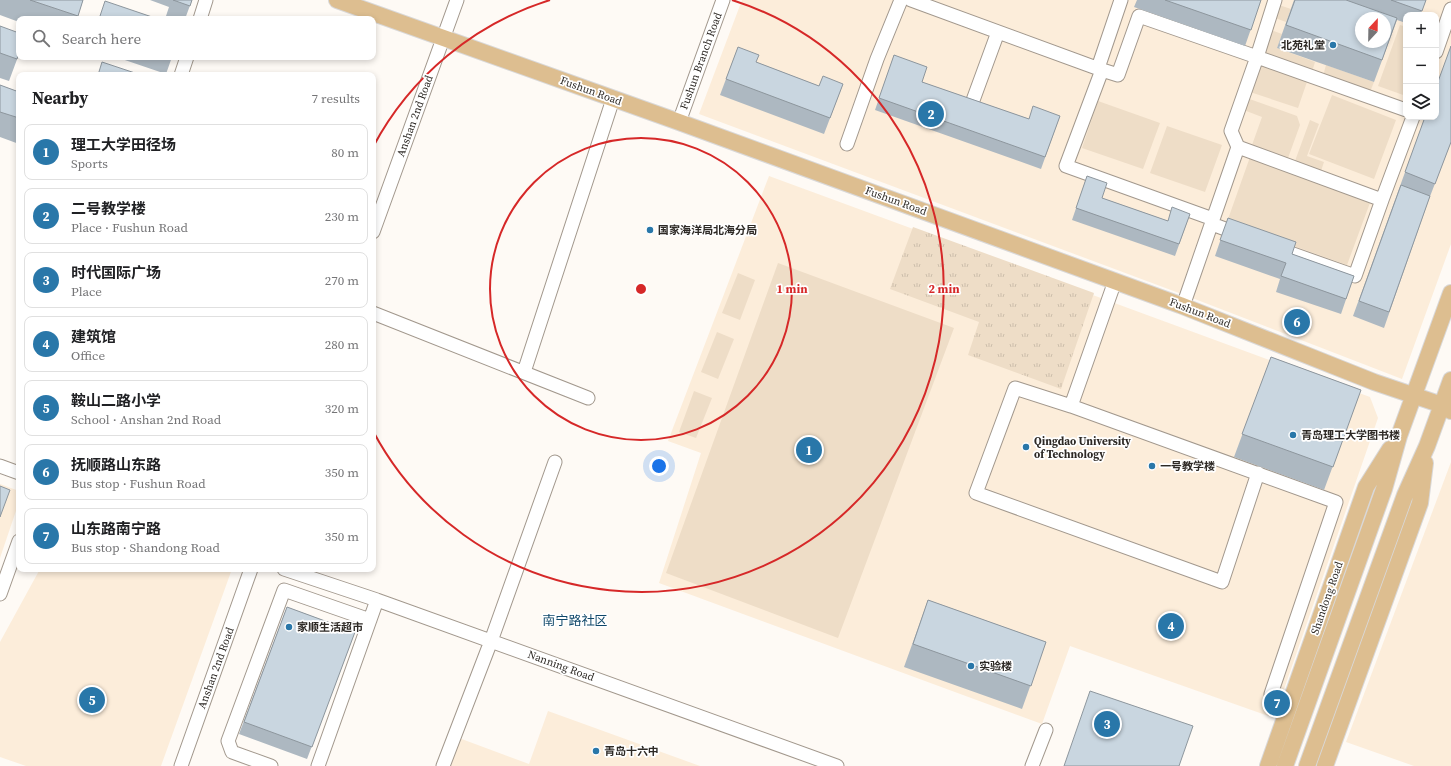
<!DOCTYPE html>
<meta charset="utf-8">
<style>
:root{--surface:#fff;--page:#f6f6f6;--text:#202124;--muted:#757577;--line:#e0e0e0;--accent:#2977a9}
body{margin:0;font-family:"Source Serif 4","Noto Sans SC",serif;background:var(--page);color:var(--text)}
.controls{position:absolute;right:12px;top:12px;display:grid;overflow:hidden;border-radius:8px;box-shadow:0 2px 6px #0003}
.controls button{width:36px;height:36px;display:grid;place-items:center;padding:0;border:0;border-bottom:1px solid var(--line);background:var(--surface);color:var(--text);font:20px sans-serif}
.compass{position:absolute;left:1355px;top:12px;width:36px;height:36px;border-radius:50%;background:var(--surface);box-shadow:0 2px 6px #0003;rotate:22deg}
.you{position:absolute;left:659px;top:466px;width:14px;height:14px;margin:-10px;border:3px solid #fff;border-radius:50%;background:#1a73e8;box-shadow:0 0 0 6px #1a73e833}
.badge{display:grid;place-items:center;width:26px;height:26px;border-radius:50%;background:var(--accent);color:#fff;font-size:13px;font-weight:700}
.pin{position:absolute;translate:-50% -50%;border:2px solid #fff;box-shadow:0 1px 4px #0006}
.list{margin:0;padding:0;list-style:none}
h2{display:flex;justify-content:space-between;align-items:center;height:52px;margin:0;padding:0 16px;font-size:17px}
h2 small{font-size:13px;font-weight:400;color:var(--muted)}
.list li{display:grid;grid-template-columns:26px 1fr auto;gap:12px;align-items:center;box-sizing:border-box;height:56px;margin:0 8px 8px;padding:0 8px;border:1px solid var(--line);border-radius:8px}
.list b{display:block;font-size:15px;white-space:nowrap}
.list p{margin:0;font-size:13px;white-space:nowrap;color:var(--muted)}
.list em{font-size:13px;font-style:normal;color:var(--muted)}
.icon{flex:none;width:22px;height:22px;fill:none;stroke:currentColor;stroke-width:2;stroke-linecap:round;stroke-linejoin:round}
.map{position:relative;flex:none;width:1451px;height:766px;overflow:hidden}
.search{position:absolute;background:var(--surface);box-shadow:0 2px 6px #0003;left:16px;top:16px;width:360px;height:44px;display:flex;align-items:center;gap:10px;box-sizing:border-box;padding:0 14px;border-radius:8px;color:var(--muted);font-size:15px}
.panel{position:absolute;background:var(--surface);box-shadow:0 2px 6px #0003;left:16px;top:72px;width:360px;height:500px;border-radius:8px}
.map>svg:first-child{display:block}
.built{fill:#fcedda;fill-rule:evenodd}
.green{fill:#eeddc7}
.park{fill:url(#park-tufts)}
.lines{fill:none;stroke-linecap:round;stroke-linejoin:round}
.minor-casing{stroke:#a2988d;stroke-width:15}
.major-casing{stroke:#d9d8d8;stroke-width:18}
.minor{stroke:#fff;stroke-width:13}
.major{stroke:#ddbe90;stroke-width:16}
.wall{fill:#adb8c1}
.building{fill:#c9d6e0;stroke:#8d969d;fill-rule:evenodd}
.ring{fill:none;stroke:#d62828;stroke-width:2}
.poi-dot{fill:#2977a9;stroke:#fff;stroke-width:1.5}
.labels{text-anchor:middle;dominant-baseline:central;stroke-width:3.5;stroke-linejoin:round;paint-order:stroke}
.poi-label{font-size:11px;font-weight:bold;fill:#2d2925;stroke:#fff;text-anchor:start}
.street-label{font-size:11px;fill:#2d2925;stroke:#fff}
.quarter-label{font-size:13px;fill:#0f4769;stroke:#fff}
.centre{fill:#d62828;stroke:#fff;stroke-width:2}
.ring-label{font-size:12px;text-anchor:middle;font-weight:bold;fill:#d62828;stroke:#fff;stroke-width:3.5;stroke-linejoin:round;paint-order:stroke}
</style>
<div class="map">
<svg width="1451" height="766" viewBox="0 0 1451 766">
<defs>
<pattern id="park-tufts" width="24" height="20" patternUnits="userSpaceOnUse"><rect width="24" height="20" fill="#eeddc7"/><path d="M3 7l-1-3M5 7V3M7 7l1-3M15 17l-1-3M17 17v-4M19 17l1-3" fill="none" stroke="#ccbeab"/></pattern>
</defs>
<rect width="100%" height="100%" fill="#fefaf5"/>
<path class="built" d="M742 0H1451V244L1402 379 1187 296 699 114ZM1406 15H1436V117H1406ZM1361 18H1385V42H1361Z
M769 176 1370 397 1378 418 1274 718 1070 646 1042 724 659 583 701 453 668 441Z
M1451 462V766H1414L1346 742Z
M0 484 19 491V502L0 558Z
M40 569H232L161 766H26L0 757V642Z
M548 711 700 766H449L459 738 529 764Z"/>
<path class="green" d="M1279 5 1291 9 1286 22 1275 18Z
M1400 25 1406 27V96L1378 86Z
M1271 30 1282 34 1277 48 1315 62 1312 72 1263 55Z
M1257 61 1308 79 1298 108 1247 91Z
M1326 65 1374 82 1370 92 1323 76Z
M1332 95 1396 120 1374 179 1309 154Z
M1244 97 1297 116 1300 125 1288 158 1252 145 1262 117 1241 109Z
M1098 101 1160 123 1143 169 1082 148Z
M1310 120 1319 124 1307 156 1324 162 1321 171 1295 161Z
M1167 126 1222 145 1205 192 1150 173Z
M1250 157 1371 200 1347 265 1227 222Z
M778 263 954 328 838 638 666 573Z
M738 273 755 280 740 320 722 313Z
M717 332 734 339 718 379 701 372Z
M694 391 712 398 696 438 679 432Z"/>
<path class="park" d="M913 227 1094 293 1061 389 968 355 979 322 890 289Z"/>
<g class="lines">
<g class="minor-casing">
<path id="minor" d="M911 0 1102 70
M200 19 206 0
M1436 52 1451 9
M1098 68 1121 0
M181 75 187 57
M972 103 998 32
M679 122 723 0
M847 144 877 59 901 0
M1238 147 1382 200 1413 117
M1213 219 1066 166 1102 70 1118 75 1139 16 1257 57 1275 0
M1212 224 1241 235
M373 232 457 0
M1276 248 1355 276 1382 200
M1115 281 1071 406 1336 502 1271 694
M1183 306 1238 147 1231 131 1257 57 1406 110
M373 313 588 398
M524 372 613 99
M1071 406 1015 388 976 493 1222 582 1258 473
M0 466 19 473
M284 569 377 600 837 766
M0 594 19 541
M181 766 251 569
M271 766 232 752 228 741 284 590 370 620
M318 766 377 600
M443 766 491 641 555 462
M1032 766 1046 730"/>
</g>
<g class="major-casing">
<path id="major" d="M337 0 679 122 1180 305 1374 382 1442 405 1451 411
M1268 766 1366 487 1390 449
M1285 766 1384 489 1399 436 1451 293
M1307 766 1405 495 1427 446 1451 380
M1325 766 1420 503 1425 463"/>
</g>
<use href="#minor" class="minor"/>
<use href="#major" class="major"/>
</g>
<path class="wall" d="M0 0H83L77 19H19V22L0 15Z
M150 0H192L185 19H165L169 7Z
M1137 0H1261L1245 46 1134 7Z
M1294 0H1426L1420 15H1406V23L1397 20 1374 82 1277 48Z
M0 26 19 54 9 81 0 78Z
M738 47 756 62 819 86 843 84 824 134 720 95Z
M894 55 922 82 1029 119 1060 116 1041 169 875 110Z
M116 57H172L166 74Z
M0 85 19 92V144L0 137Z
M1425 117 1451 142 1429 199 1384 328 1353 316Z
M1087 176 1102 198 1168 221 1190 214 1175 256 1072 220Z
M1228 218 1292 254 1354 276 1341 314 1276 292 1280 279 1215 256Z
M1271 357 1361 390 1324 490 1234 457Z
M928 600 1046 642 1022 709 904 667Z
M287 607 355 632 307 759 239 734Z"/>
<path class="building" d="M30 0H83L78 16Z
M173 0H192L190 6Z
M1165 0H1261L1251 30Z
M1295 0H1346L1397 18 1382 60 1286 25ZM1361 18H1385V42H1361Z
M1391 0H1426L1422 11Z
M105 1 158 19H99Z
M0 26 19 33V54L17 59 0 53Z
M1451 46V142L1435 184 1405 172 1425 117H1436V87Z
M738 47 759 55 756 62 819 86 823 76 843 84 830 118 726 79Z
M894 55 927 67 922 82 1029 119 1033 106 1060 116 1045 157 879 98Z
M102 62 141 75H98Z
M0 85 19 92V118L0 112Z
M1087 176 1107 183 1102 198 1168 221 1172 207 1190 214 1179 244 1076 208Z
M1401 185 1430 196 1389 312 1359 301Z
M1228 218 1296 242 1292 254 1354 276 1346 299 1281 276 1286 263 1220 240Z
M1271 357 1361 390 1333 467 1242 434Z
M0 486 10 490 0 517Z
M928 600 1046 642 1031 686 913 644Z
M287 607 355 632 312 747 244 722Z
M1090 691 1193 726 1179 766H1064Z"/>
<g class="ring">
<circle cx="641" cy="289" r="151"/>
<path d="M373 147A303 303 0 0 1 550 0M732 0A303 303 0 1 1 373 431"/>
</g>
<g class="poi-dot">
<circle cx="1333" cy="45" r="4"/>
<circle cx="650" cy="230" r="4"/>
<circle cx="1293" cy="435" r="4"/>
<circle cx="1026" cy="447" r="4"/>
<circle cx="1152" cy="466" r="4"/>
<circle cx="289" cy="627" r="4"/>
<circle cx="971" cy="666" r="4"/>
<circle cx="596" cy="751" r="4"/>
</g>
<g class="labels">
<g class="poi-label">
<text x="1325" y="45" text-anchor="end">北苑礼堂</text>
<text x="658" y="230">国家海洋局北海分局</text>
<text x="1301" y="435">青岛理工大学图书楼</text>
<text x="1034" y="441">Qingdao University<tspan x="1034" dy="13">of Technology</tspan></text>
<text x="1160" y="466">一号教学楼</text>
<text x="297" y="627">家顺生活超市</text>
<text x="979" y="666">实验楼</text>
<text x="604" y="751">青岛十六中</text>
</g>
<g class="street-label">
<text transform="translate(701 61) rotate(-70)">Fushun Branch Road</text>
<text transform="translate(591 91) rotate(20)">Fushun Road</text>
<text transform="translate(415 116) rotate(-70)">Anshan 2nd Road</text>
<text transform="translate(896 201) rotate(20)">Fushun Road</text>
<text transform="translate(1200 313) rotate(21)">Fushun Road</text>
<text transform="translate(1327 598) rotate(-71)">Shandong Road</text>
<text transform="translate(561 666) rotate(20)">Nanning Road</text>
<text transform="translate(216 668) rotate(-70)">Anshan 2nd Road</text>
</g>
<g class="quarter-label">
<text x="575" y="620">南宁路社区</text>
</g>
</g>
<circle cx="641" cy="289" r="6" class="centre"/>
<g class="ring-label">
<text x="792" y="293">1 min</text>
<text x="944" y="293">2 min</text>
</g>
</svg>
<div class="controls">
<button>+</button>
<button>−</button>
<button><svg class="icon" aria-label="layers" viewBox="0 0 24 24"><path d="M12 4l9 5-9 5-9-5zM3 14l9 5 9-5"/></svg></button>
</div>
<svg class="compass" viewBox="-18 -18 36 36"><path d="M0-13l5 13h-10z" fill="#e53935"/><path d="M0 13l5-13h-10z" fill="#757577"/></svg>
<div class="you"></div>
<div class="pin badge" style="left:809px;top:450px">1</div>
<div class="pin badge" style="left:931px;top:114px">2</div>
<div class="pin badge" style="left:1107px;top:724px">3</div>
<div class="pin badge" style="left:1171px;top:626px">4</div>
<div class="pin badge" style="left:92px;top:700px">5</div>
<div class="pin badge" style="left:1297px;top:322px">6</div>
<div class="pin badge" style="left:1277px;top:703px">7</div>
<div class="search"><svg class="icon" aria-label="search" viewBox="0 0 24 24"><circle cx="10" cy="10" r="6"/><path d="M15 15l6 6"/></svg>Search here</div>
<section class="panel">
<h2>Nearby<small>7 results</small></h2>
<ul class="list">
<li><span class="badge">1</span><div><b>理工大学田径场</b><p>Sports</p></div><em>80 m</em></li>
<li><span class="badge">2</span><div><b>二号教学楼</b><p>Place · Fushun Road</p></div><em>230 m</em></li>
<li><span class="badge">3</span><div><b>时代国际广场</b><p>Place</p></div><em>270 m</em></li>
<li><span class="badge">4</span><div><b>建筑馆</b><p>Office</p></div><em>280 m</em></li>
<li><span class="badge">5</span><div><b>鞍山二路小学</b><p>School · Anshan 2nd Road</p></div><em>320 m</em></li>
<li><span class="badge">6</span><div><b>抚顺路山东路</b><p>Bus stop · Fushun Road</p></div><em>350 m</em></li>
<li><span class="badge">7</span><div><b>山东路南宁路</b><p>Bus stop · Shandong Road</p></div><em>350 m</em></li>
</ul>
</section>
</div>
